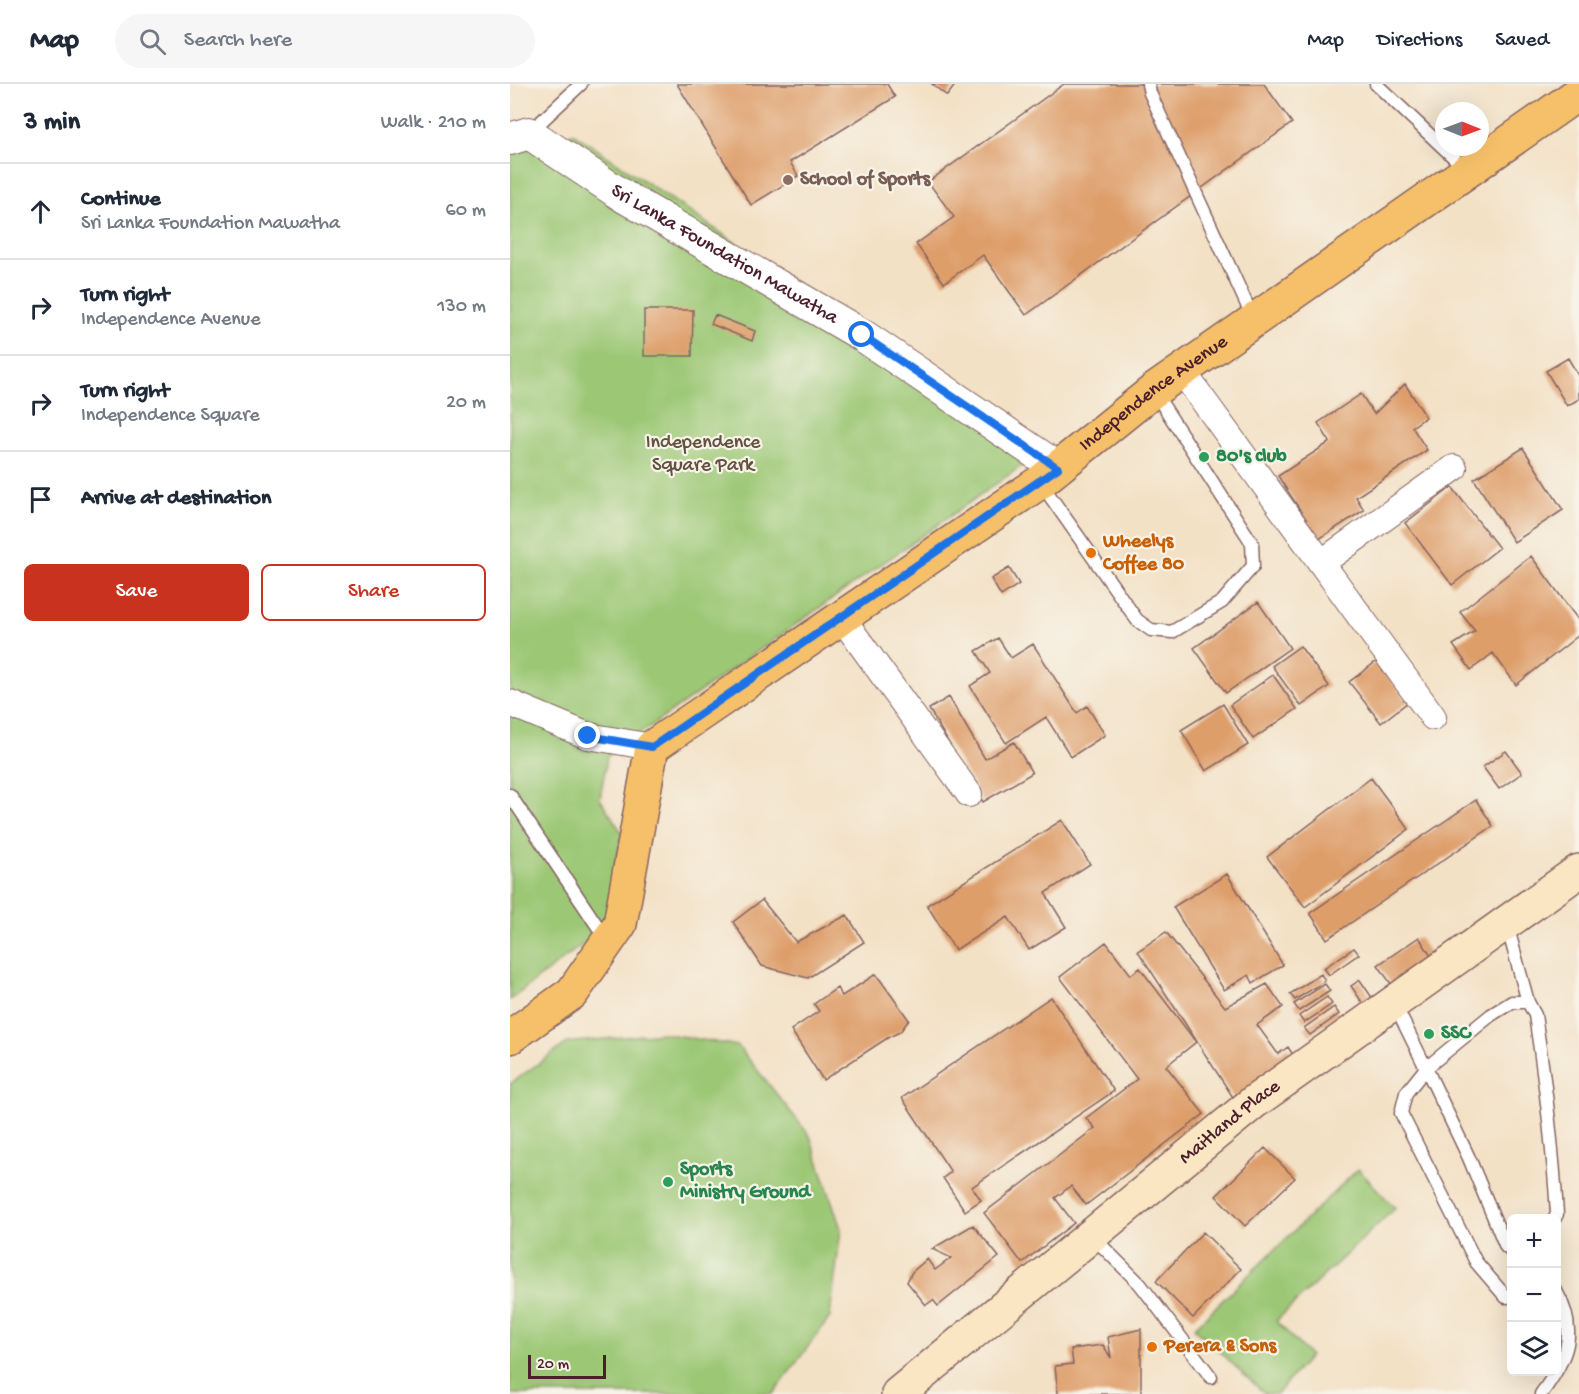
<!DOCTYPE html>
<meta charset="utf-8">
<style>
:root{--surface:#fff;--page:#f6f6f7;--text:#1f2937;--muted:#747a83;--line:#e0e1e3;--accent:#c8321e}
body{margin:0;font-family:"Gochi Hand",sans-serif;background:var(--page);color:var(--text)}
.controls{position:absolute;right:18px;bottom:18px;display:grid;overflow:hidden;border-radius:9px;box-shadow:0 6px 24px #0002}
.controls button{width:54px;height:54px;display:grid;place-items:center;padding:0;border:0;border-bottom:2px solid var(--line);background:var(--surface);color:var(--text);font:30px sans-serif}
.compass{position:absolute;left:925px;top:18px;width:54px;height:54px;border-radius:50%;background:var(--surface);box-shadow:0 6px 24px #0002;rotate:91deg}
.scale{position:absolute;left:18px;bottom:15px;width:78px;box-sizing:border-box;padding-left:6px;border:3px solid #4a1f2b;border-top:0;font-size:16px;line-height:21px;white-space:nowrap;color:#4a1f2b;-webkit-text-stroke:4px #f7f3e8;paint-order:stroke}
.stop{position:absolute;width:18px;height:18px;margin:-14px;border:4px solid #1a73e8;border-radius:50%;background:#fff}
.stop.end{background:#1a73e8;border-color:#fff;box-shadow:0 2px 6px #0008}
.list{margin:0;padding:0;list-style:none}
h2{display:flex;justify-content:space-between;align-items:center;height:78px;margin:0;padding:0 24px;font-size:26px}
h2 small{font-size:20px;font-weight:400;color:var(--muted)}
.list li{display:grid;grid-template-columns:39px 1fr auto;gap:18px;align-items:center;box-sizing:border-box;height:96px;padding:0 24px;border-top:2px solid var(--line)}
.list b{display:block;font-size:22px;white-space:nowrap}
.list p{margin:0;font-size:20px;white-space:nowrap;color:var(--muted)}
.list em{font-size:20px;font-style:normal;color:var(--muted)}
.actions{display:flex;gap:12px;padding:18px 24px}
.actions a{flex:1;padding:14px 0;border:2px solid var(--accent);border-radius:9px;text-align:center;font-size:21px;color:var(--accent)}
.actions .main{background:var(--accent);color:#fff}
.icon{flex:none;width:33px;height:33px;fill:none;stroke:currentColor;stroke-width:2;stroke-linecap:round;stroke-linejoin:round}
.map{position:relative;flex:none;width:1069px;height:1310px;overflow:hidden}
header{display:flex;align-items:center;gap:36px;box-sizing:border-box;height:84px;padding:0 30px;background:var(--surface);border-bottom:2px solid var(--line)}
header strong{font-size:28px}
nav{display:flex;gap:33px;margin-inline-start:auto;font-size:21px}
.search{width:420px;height:54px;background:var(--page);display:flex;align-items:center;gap:15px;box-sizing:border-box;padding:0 21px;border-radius:33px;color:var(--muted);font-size:22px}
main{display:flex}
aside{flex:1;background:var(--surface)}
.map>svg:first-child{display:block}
.green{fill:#9cc876;stroke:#737450;stroke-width:1.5}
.building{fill:#de9e6a}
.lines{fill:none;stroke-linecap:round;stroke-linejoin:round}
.service-casing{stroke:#856361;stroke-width:15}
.minor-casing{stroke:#856361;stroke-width:28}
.tertiary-casing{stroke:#856361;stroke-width:34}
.secondary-casing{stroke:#856361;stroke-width:36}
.primary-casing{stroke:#856361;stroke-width:36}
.service{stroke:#fff;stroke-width:12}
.minor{stroke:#fff;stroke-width:26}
.tertiary{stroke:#fff;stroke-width:32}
.secondary{stroke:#fbe6c4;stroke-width:33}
.primary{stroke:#f6c06b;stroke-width:33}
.route{stroke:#1a73e8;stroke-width:8}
.education-dot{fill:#8d6e63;stroke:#f7f3e8;stroke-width:2}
.leisure-dot{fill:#2e9e5b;stroke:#f7f3e8;stroke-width:2}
.food-dot{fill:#e8710a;stroke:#f7f3e8;stroke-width:2}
.labels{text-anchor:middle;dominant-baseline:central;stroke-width:4.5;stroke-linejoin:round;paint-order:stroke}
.education-label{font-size:20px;font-weight:bold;fill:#785e54;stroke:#f7f3e8;text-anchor:start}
.street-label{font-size:20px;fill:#4a1f2b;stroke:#f7f3e8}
.park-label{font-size:20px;fill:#635242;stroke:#f7f3e8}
.leisure-label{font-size:20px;font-weight:bold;fill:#27864d;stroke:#f7f3e8;text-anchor:start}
.food-label{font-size:20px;font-weight:bold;fill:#c56008;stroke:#f7f3e8;text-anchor:start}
</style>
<header>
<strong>Map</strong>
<div class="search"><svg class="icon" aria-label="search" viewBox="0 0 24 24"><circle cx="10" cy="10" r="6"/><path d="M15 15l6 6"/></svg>Search here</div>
<nav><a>Map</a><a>Directions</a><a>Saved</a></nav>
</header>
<main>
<aside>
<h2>3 min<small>Walk · 210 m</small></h2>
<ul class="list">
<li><svg class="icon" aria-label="ahead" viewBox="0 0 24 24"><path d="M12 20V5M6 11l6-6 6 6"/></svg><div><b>Continue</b><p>Sri Lanka Foundation Mawatha</p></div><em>60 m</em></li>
<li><svg class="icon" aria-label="right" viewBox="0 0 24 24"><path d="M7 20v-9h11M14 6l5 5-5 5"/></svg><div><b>Turn right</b><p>Independence Avenue</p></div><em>130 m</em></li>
<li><svg class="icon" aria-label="right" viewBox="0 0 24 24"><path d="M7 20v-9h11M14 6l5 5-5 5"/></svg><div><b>Turn right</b><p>Independence Square</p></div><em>20 m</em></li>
<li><svg class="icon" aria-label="arrive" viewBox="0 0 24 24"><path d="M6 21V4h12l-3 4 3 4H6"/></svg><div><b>Arrive at destination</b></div></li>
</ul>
<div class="actions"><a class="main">Save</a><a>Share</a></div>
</aside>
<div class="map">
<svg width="1069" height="1310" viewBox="0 0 1069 1310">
<rect width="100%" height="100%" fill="#f7f3e8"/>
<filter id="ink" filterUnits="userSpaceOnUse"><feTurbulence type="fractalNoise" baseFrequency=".0167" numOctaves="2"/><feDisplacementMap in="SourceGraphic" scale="12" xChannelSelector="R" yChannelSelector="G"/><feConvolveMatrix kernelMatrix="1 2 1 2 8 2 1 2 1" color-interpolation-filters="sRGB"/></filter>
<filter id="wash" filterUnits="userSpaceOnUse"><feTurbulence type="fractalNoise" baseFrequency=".008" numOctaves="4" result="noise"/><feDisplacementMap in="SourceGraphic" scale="24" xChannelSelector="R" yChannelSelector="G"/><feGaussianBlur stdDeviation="1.35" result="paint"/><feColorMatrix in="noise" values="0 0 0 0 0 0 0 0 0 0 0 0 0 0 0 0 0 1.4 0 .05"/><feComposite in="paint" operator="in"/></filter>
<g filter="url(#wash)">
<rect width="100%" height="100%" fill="#f3e1c6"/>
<path class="green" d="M63 49 297 207 520 376 97 673 90 715 112 749 95 843 0 916V71Z
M152 949 228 962 300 1052 331 1145 320 1233 263 1310H0V1000L57 959Z
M848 1085 885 1124 766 1237 800 1272 767 1310H755L684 1244Z"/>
<g id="blocks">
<path class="building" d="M167 0H377L385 13 280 78 288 92 241 121Z
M422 0H446L437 12Z
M554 0H754L782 39 516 231 473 171 434 199 406 160 444 133 418 98Z
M134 226H183L182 272H134Z
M205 231 245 247 242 257 201 240Z
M1058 274 1069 293V315L1057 322 1036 287Z
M895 300 916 333 902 343 917 366 846 413 854 426 809 455 768 392 820 358 808 339 851 310 864 330Z
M1013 364 1053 426 1004 458 964 395Z
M942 403 989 464 942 501 895 439Z
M1021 472 1069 537V551L1006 601 983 569 961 586 943 561 965 547 950 528Z
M499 484 509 500 491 512 481 495Z
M748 518 780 564 716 609 684 564Z
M488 554 501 574 523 560 567 629 577 622 595 651 561 673 536 633 496 659 460 602 480 589 466 567Z
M790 562 819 602 791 622 762 582Z
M867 577 898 618 871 639 839 598Z
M763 591 787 625 743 655 720 621Z
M439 613 475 675 504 658 522 689 473 718 419 625Z
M713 620 738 661 696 687 671 646Z
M996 667 1012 689 989 705 973 683Z
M861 694 899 745 795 823 757 773Z
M966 716 983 742 817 855 800 829Z
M552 736 580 780 535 809 556 843 519 866 498 833 445 866 417 821Z
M717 790 773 881 743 899 739 891 714 906 663 823Z
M252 816 286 858 337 831 354 858 298 894 252 882 223 838Z
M656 848 715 923 757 900 773 923 747 941 768 970 778 963 787 977 726 1018 628 867Z
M909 853 921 872 881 900 868 881Z
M596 858 621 891 630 884 686 958 656 982 694 1030 576 1121 561 1102 545 1114 564 1139 512 1179 474 1129 585 1044 576 1034 627 995 550 893Z
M844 864 849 870 819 891 814 884Z
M366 890 399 936 390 948 379 953 313 996 281 946 309 927 304 920 327 904 332 912Z
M811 890 815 897 785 916 780 910Z
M850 896 863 915 854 921 841 902Z
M815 900 820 907 789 927 784 920Z
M541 913 604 1007 462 1103 471 1116 455 1127 433 1094 441 1088 392 1014Z
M817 913 822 920 794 939 789 932Z
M824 923 829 930 800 951 794 944Z
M755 1064 785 1094 735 1142 706 1112Z
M463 1141 489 1173 428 1222 423 1216 416 1221 397 1198 402 1188 417 1175 425 1186 441 1174 422 1165Z
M693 1148 731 1185 683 1234 646 1197Z
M631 1245V1310H548L545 1282 563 1280 561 1265 593 1261 601 1274 598 1253Z"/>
</g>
</g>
<g filter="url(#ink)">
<use href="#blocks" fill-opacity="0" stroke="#856361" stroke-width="1.5"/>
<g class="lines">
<g class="service-casing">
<path id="service" d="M638 0 640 9 743 234
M866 0 957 86
M19 49 71 0
M530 398 627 536 641 546 662 548 712 518 743 482 742 459 645 309
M0 711 96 855
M997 841 1018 918
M884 919 916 984 981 931 1002 918H1018L1025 931C1035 997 1043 1063 1047 1130L1045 1134
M582 1152 630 1200 701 1293
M1002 1168 996 1163 959 1074 916 984 896 1009 891 1029 966 1178 996 1213 1002 1212
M1031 1310C1057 1275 1069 1248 1046 1207"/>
</g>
<g class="minor-casing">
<path id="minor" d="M672 287 923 633
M811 479 944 384
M332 534 459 710
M0 619 78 652 142 663"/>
</g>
<g class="tertiary-casing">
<g id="tertiary">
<path id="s1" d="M0 55 19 49 113 112 352 251 548 384"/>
</g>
</g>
<g class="secondary-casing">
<g id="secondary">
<path id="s2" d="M388 1310 744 1018 1069 787"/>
</g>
</g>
<g class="primary-casing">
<g id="primary">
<path id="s3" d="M0 953 62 909 110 840 142 663 530 398 643 307 1069 9"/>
</g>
</g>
<use href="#service" class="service"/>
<use href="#minor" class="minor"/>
<use href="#tertiary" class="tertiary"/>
<use href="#secondary" class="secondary"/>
<use href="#primary" class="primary"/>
</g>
</g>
<g class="lines" filter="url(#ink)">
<path class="route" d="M78 652 142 663 548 384 352 251"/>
</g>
<circle class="education-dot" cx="278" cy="96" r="6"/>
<g class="leisure-dot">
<circle cx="694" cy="373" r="6"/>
<circle cx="919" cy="950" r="6"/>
<circle cx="158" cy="1098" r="6"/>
</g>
<g class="food-dot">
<circle cx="581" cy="469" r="6"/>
<circle cx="642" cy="1263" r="6"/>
</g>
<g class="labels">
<g class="education-label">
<text x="290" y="96">School of Sports</text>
</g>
<g class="street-label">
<text stroke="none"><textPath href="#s1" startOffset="250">Sri Lanka Foundation Mawatha</textPath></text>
<text stroke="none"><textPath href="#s3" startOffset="954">Independence Avenue</textPath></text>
<text stroke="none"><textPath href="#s2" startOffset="429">Maitland Place</textPath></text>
</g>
<g class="park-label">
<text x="193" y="359">Independence<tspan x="193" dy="23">Square Park</tspan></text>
</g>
<g class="leisure-label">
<text x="706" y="373">80's club</text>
<text x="931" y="950">SSC</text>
<text x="170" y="1086">Sports<tspan x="170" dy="23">Ministry Ground</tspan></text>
</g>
<g class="food-label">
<text x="593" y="458">Wheelys<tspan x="593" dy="23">Coffee 80</tspan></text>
<text x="654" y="1263">Perera &amp; Sons</text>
</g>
</g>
</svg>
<div class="controls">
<button>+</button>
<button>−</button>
<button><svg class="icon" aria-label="layers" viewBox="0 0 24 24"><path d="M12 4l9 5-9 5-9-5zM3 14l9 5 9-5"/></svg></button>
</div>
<svg class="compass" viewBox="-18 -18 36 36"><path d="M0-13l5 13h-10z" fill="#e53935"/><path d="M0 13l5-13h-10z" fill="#747a83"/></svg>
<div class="scale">20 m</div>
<div class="stop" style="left:352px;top:251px"></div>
<div class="stop end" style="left:78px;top:652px"></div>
</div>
</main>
